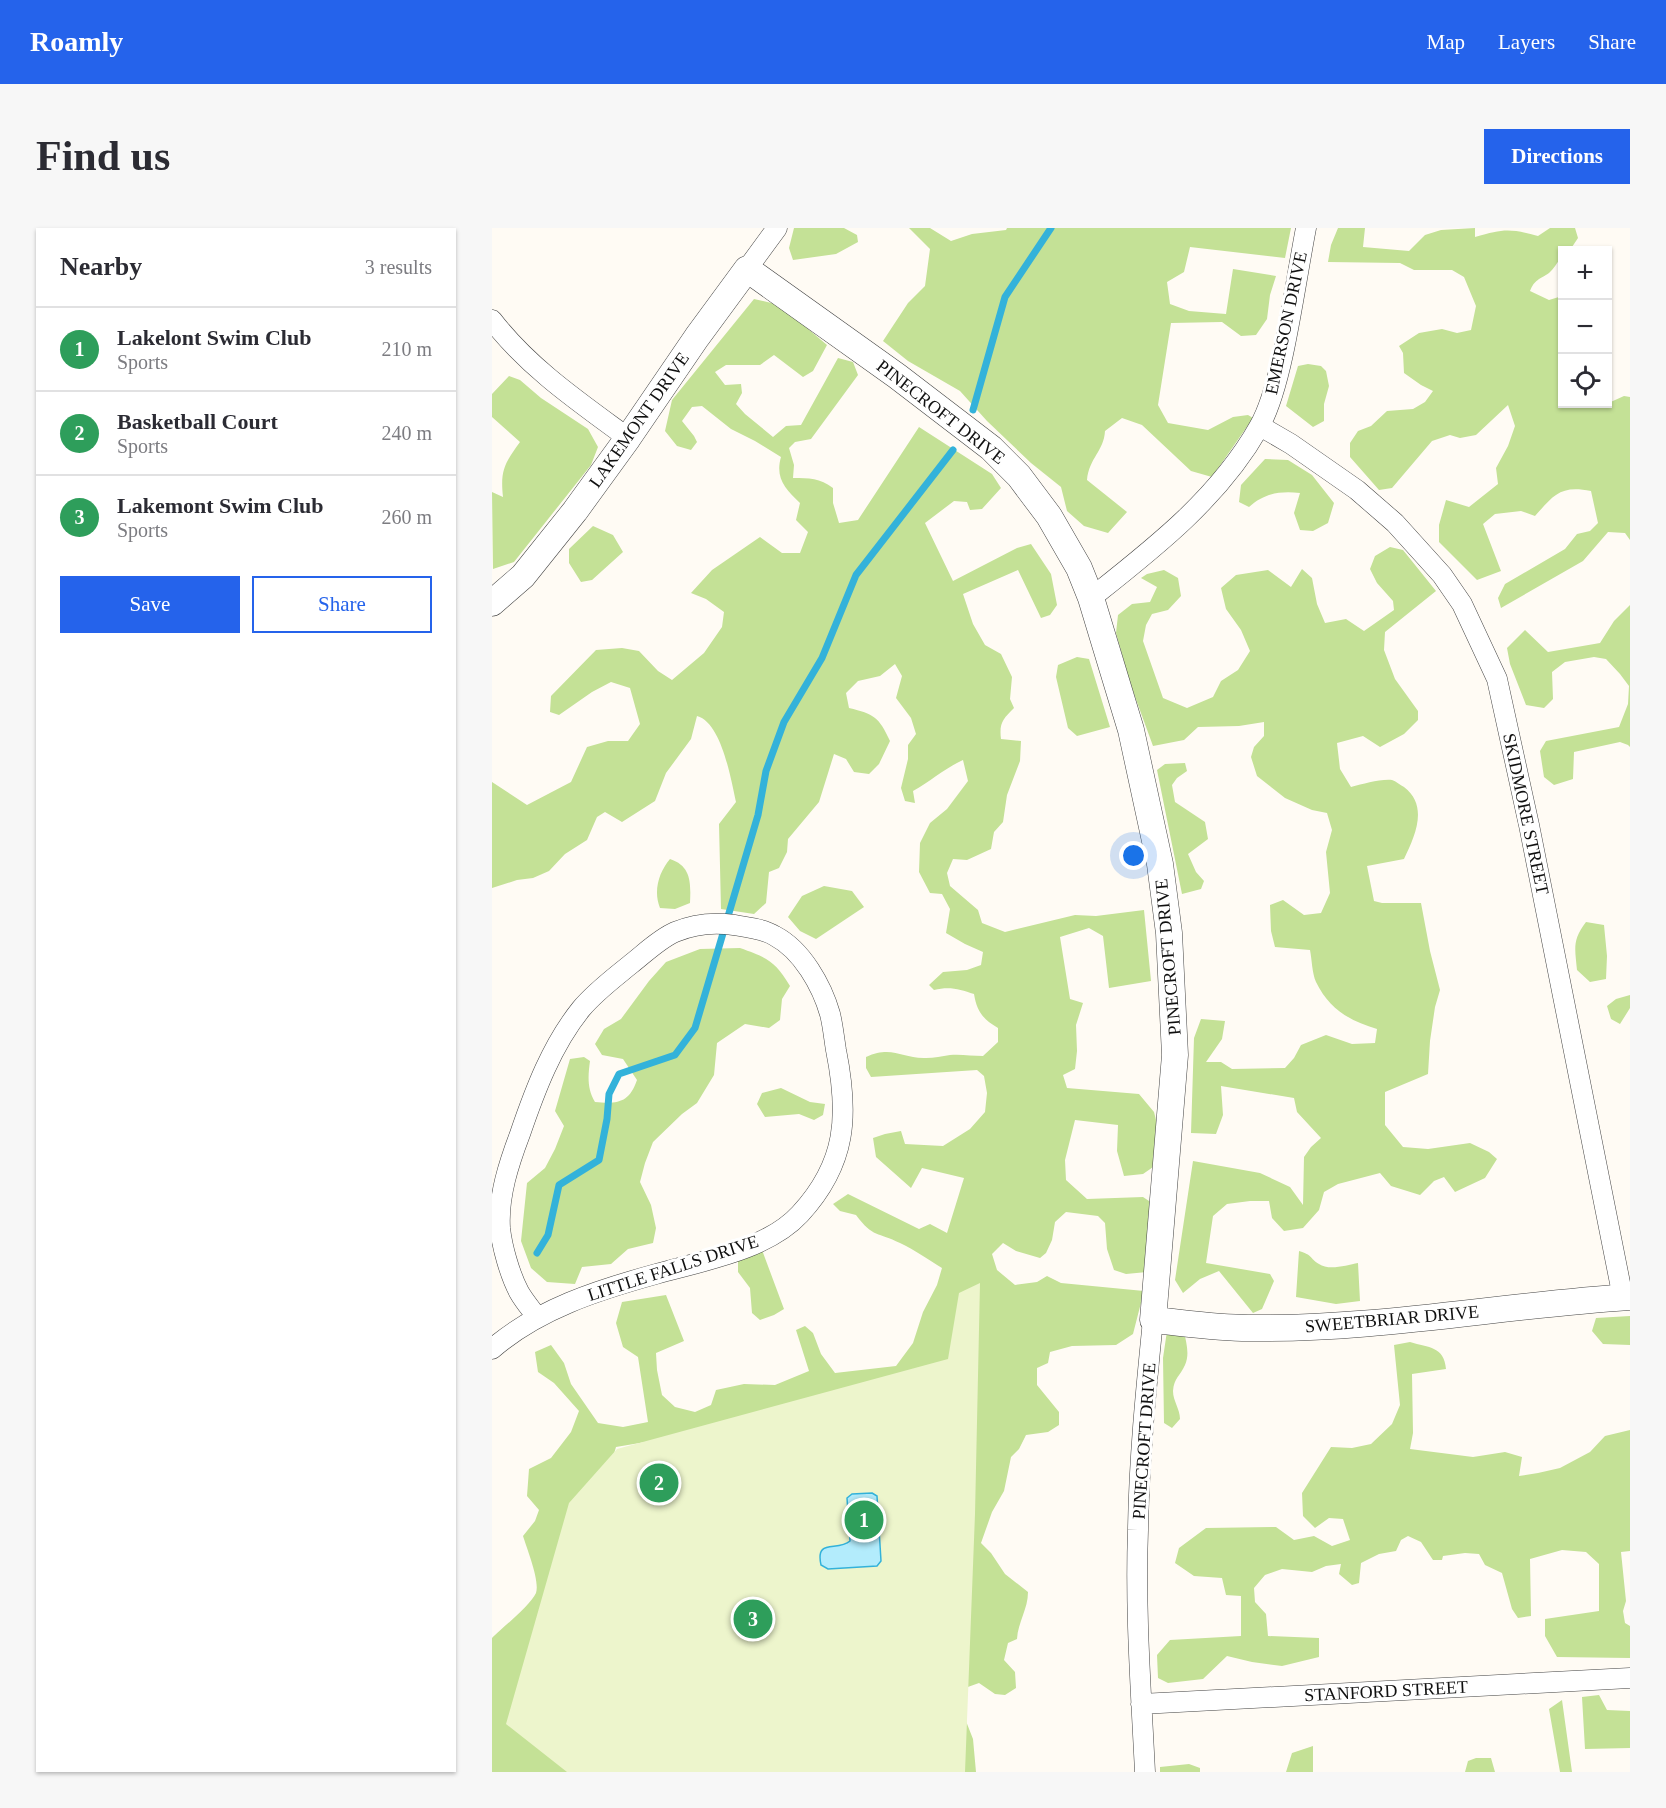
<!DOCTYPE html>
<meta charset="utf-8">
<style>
:root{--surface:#fff;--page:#f7f7f7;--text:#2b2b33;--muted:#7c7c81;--line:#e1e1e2;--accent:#2563eb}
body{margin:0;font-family:"Times New Roman",serif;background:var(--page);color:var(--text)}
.controls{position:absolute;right:18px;top:18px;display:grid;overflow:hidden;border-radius:0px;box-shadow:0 2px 4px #0004}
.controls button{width:54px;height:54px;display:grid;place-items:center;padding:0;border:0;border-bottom:2px solid var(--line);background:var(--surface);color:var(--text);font:30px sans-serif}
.you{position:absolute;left:642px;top:628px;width:21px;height:21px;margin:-15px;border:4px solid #fff;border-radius:50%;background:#1a73e8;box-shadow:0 0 0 9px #1a73e833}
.badge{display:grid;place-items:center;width:39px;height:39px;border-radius:50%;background:var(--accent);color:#fff;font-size:20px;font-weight:700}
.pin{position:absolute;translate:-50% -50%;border:3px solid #fff;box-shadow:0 2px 6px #0006}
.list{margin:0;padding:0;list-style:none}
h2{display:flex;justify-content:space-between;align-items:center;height:78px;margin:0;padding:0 24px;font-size:26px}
h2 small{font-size:20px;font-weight:400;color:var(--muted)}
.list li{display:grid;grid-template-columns:39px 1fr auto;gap:18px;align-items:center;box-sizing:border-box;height:84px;padding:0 24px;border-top:2px solid var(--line)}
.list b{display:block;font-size:22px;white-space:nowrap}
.list p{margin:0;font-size:20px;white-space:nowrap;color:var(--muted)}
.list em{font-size:20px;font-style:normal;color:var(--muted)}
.actions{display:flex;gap:12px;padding:18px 24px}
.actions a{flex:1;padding:14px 0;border:2px solid var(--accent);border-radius:0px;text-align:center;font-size:21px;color:var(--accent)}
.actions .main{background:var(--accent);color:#fff}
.icon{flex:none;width:33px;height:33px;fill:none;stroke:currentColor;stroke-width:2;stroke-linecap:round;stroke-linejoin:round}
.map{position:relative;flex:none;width:1138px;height:1544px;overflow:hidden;border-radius:0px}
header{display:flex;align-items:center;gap:36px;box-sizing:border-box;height:84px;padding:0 30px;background:var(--accent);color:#fff}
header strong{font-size:28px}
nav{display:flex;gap:33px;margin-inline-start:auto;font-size:21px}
.intro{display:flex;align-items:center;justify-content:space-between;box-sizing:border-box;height:144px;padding:0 36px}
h1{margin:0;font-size:42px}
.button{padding:15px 27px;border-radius:0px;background:var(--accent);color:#fff;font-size:21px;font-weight:700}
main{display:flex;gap:36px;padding:0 36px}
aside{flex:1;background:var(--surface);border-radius:0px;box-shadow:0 2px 4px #0004}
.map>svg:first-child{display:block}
.forest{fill:#c4e196}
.pitch{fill:#edf5cc}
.water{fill:#b3ecfc;stroke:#33b2da;stroke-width:1.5}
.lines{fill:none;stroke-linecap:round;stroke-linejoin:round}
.stream{stroke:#33b2da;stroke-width:7}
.minor-casing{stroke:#444;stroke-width:21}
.tertiary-casing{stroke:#444;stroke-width:27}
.minor{stroke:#fff;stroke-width:20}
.tertiary{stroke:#fff;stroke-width:26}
.labels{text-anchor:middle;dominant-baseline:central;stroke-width:6;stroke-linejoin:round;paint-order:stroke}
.street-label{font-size:18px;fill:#111;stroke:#fff}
</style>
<header>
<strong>Roamly</strong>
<nav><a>Map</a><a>Layers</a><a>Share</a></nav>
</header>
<div class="intro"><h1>Find us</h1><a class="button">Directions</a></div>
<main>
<aside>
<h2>Nearby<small>3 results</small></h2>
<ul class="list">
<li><span class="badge" style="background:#2e9e5b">1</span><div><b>Lakelont Swim Club</b><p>Sports</p></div><em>210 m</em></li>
<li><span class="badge" style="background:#2e9e5b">2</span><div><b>Basketball Court</b><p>Sports</p></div><em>240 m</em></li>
<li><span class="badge" style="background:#2e9e5b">3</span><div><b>Lakemont Swim Club</b><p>Sports</p></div><em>260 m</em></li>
</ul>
<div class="actions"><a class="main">Save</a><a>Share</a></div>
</aside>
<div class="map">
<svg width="1138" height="1544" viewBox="0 0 1138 1544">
<rect width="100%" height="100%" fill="#fffbf4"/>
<path class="forest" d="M302 0H352L365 7 366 14 344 26 301 32 297 20Z
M417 0H438L459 13 480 6 514 2 515 0H799L793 30 698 19 692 44 675 54 678 76 697 83 734 86 741 41 784 48 778 67 775 91 764 107 749 108 730 94 679 95 666 177 676 195 716 202 741 189 756 187 761 190 720 249 699 243 650 197 630 190 613 203C612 223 597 230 595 252L635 284 616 305 592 298 575 283 569 259 539 235 495 193 468 163 416 133 391 113 416 75 433 58 438 21Z
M846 0H873L871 19 917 23 933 7 949 2 983 0V9C1011 1 1017 0 1046 8L1058 0H1083L1086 10 1078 22H1070V29C1065 34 1062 41 1057 45 1047 52 1043 51 1038 63L1057 72 1070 68V176H1097L1098 180 1112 177 1132 168 1138 169V312L1133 305 1116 304 1091 333 1009 380 1006 370 1013 356 1073 321 1085 306 1098 303 1106 295 1099 263C1068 257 1062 267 1043 288L1029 283 1003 286 991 296 1009 343 985 352 947 314V297L954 272 977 279 1006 256 1004 240 1016 218 1023 198 1016 177 984 207 968 210 958 207 940 213 900 260 887 262 858 229V215L866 203 879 198 895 183 921 181 933 174 941 163 929 157 912 145 911 125 907 118 927 105 950 101 965 105 979 102 984 78 972 49 960 42H922L908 35 836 34 839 17Z
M262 71 288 77 335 117 321 143 311 149 282 127 268 137H234L223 144 233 157 249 156 250 165 244 176 253 186 281 209 294 198 309 197 346 130 361 134 366 147 319 211 303 214 297 220 302 237 301 250C317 250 328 250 341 260V275L347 295 366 292 427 199 500 246 509 260 490 281 478 282 475 274 462 273 433 295 461 353 525 320 539 316 559 346 565 377 558 387 549 390 526 342 471 366 481 396 493 417 509 426 520 449 518 471 522 480C511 491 507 495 509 511L529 513 528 533 515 567 511 594 502 604 499 621 475 632 461 631 455 645 458 658 486 682 490 695 513 704 583 687 604 688 652 682 659 753 617 760 611 708 597 700 568 709 578 771 591 775 584 797 585 823 583 841 571 847 575 860 647 866 662 884 668 908 664 937 651 946 632 948 625 923 626 897 583 892 573 932 574 952 595 971 651 969 663 977 655 1044 634 1046 622 1042 615 1021 613 995 606 988 574 984 563 994 560 1012 554 1025 548 1030 524 1023 511 1015 500 1026 505 1042 523 1057 545 1054 555 1048 569 1055 652 1063 641 1106 624 1117 580 1118 558 1124 556 1135 545 1140V1157L567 1184V1197L556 1204 534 1207 527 1221 519 1229 512 1263 500 1284 489 1315 499 1325 513 1346 536 1364C536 1381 526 1394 525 1411L516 1415 512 1432 523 1444 524 1460 513 1467 503 1466 487 1455 473 1460 470 1483 481 1511 484 1544H317L183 1209 124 1219 114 1253 291 1544H0V1410C11 1399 38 1378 44 1365 48 1353 35 1321 31 1308L43 1293 47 1282 35 1268 37 1241 59 1230 79 1204 87 1183 62 1155 46 1144 43 1124 59 1117 72 1135 79 1156 106 1195 131 1199 156 1194 146 1129 131 1119 124 1095 130 1074 174 1067 192 1113 164 1125 165 1142 170 1167 183 1179 203 1184 219 1177 224 1162 252 1156 283 1157 317 1143 304 1102 313 1098 321 1105 329 1126 343 1145 404 1138 421 1115 431 1084 445 1057 450 1040C437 1032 423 1022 408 1015 386 1004 381 1010 364 987L348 983 341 976 356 966 427 1001 438 996 455 1005 472 950 430 940 419 960 384 929 381 910 393 906 409 903 413 916 451 918 478 901 493 884 495 865 492 848 485 842 379 849 374 840V829C401 817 410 831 434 830 442 830 450 828 458 827 469 826 480 828 491 828L506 814V800C491 791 485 784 482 766 468 761 457 758 442 762L437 757 451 744 475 742 489 737 491 724 473 716 454 705 458 681 450 666 438 665 427 644 428 615 438 595 455 581 476 553 471 532C453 540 439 553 421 563L423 575 413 573 409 560 416 531V517L424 506 419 490 404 470 410 448 403 436 388 448 366 453 354 465 357 480C382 486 387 489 398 513L387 536 377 546 362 544 354 531 342 526 327 574 296 611 295 624 287 640 277 644 274 675 262 686 229 681 227 596 244 574C239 552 230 495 205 488L199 511 174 545 163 573 130 594 113 584 105 589 95 612 73 626 57 643 41 650 25 652 0 660V554L35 577 79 554 95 519 116 513H136L148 496 138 460 119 454 100 464 67 487 58 484 59 468 104 422 130 420 147 423 166 443 180 452 212 425 230 399 232 384 214 371 199 365 220 342 268 309 290 325H308L316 304 304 292 308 275C293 261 283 250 289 229L263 213 239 201 210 178 200 179 190 193 202 208 205 214 199 222 185 218 173 203 180 172Z
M816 136 829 138 834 143 837 158 832 176V193L821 199 794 178 806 138Z
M17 148 28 152 49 170 96 201 106 219 99 237 22 334 1 341 0 264 11 269C8 242 13 235 28 214L0 189V166Z
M773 231 796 232 820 247 842 275 836 295 821 303 808 302 802 285 808 265C788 263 772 265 757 279L747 274 749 257Z
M101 298 121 307 131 324 100 352 89 354 77 335V321Z
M898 319 911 322 944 363 893 404 892 422 903 451 926 483V492L912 506 888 519 871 508 845 515 848 541 859 559C872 556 887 551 900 552 904 553 908 557 912 559 937 578 923 608 912 631L875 638 882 673 890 675H929L938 723 948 762 943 779 938 813 936 846 893 864V897L911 919 936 921 978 915 997 924 1005 931 993 950 963 964 952 949 942 953 928 967 899 958 888 945 846 956 832 964 827 982 811 1000 792 1003 780 990 777 973H758L735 976 721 988 714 1035 778 1046 782 1053 770 1081 761 1085 727 1043 708 1051 691 1065 683 1052 701 933 768 945 798 959 811 977 812 929 819 919 829 910 805 884 802 870 729 858 731 887 724 906 699 905 702 810 709 791 733 793 730 811 714 834H729L740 841 793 840 802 830 809 817 834 807 860 816 883 815 885 801C858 793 837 781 824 754 820 745 820 732 818 722L783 719 779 703 778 677 791 672 812 687 829 685 838 665 834 624 840 602 835 585 820 582 793 570 765 548 759 529 762 519 772 508V494L747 498 706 499 692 512 661 518 638 455 624 405 626 387 640 376 658 374 665 359 649 350 655 346 672 342 686 350 689 368 676 382 660 386 654 397 651 413 671 470 695 480 721 469 729 453 746 442 758 423 749 402 734 381 729 360 744 347 776 342 799 359 810 341 820 350 825 376 833 395 854 391 872 403 902 382 901 373 885 355 878 341 883 328Z
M1138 377V519L1136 517 1128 514 1082 524 1081 551 1062 557 1052 549 1048 523 1054 513 1127 499 1136 476 1137 458 1128 446 1114 431 1102 429 1073 434 1060 444 1061 471 1052 480 1034 477 1018 436 1015 420 1033 402 1056 424 1108 415 1122 393Z
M585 429 597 431 618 499 585 508 576 500 564 449 566 437Z
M693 535 695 543 685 550 680 557 683 574 713 594 716 611 696 626 704 644 712 653 709 661 690 666 665 542 673 536Z
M178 631C199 638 199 654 198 675L183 681 168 680C161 663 167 644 178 631Z
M332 658 360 663 372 679 324 711 308 703 296 689 310 668Z
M1094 694 1112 697 1115 728 1114 751 1098 754 1085 742C1083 721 1080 712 1094 694Z
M248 720C276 730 283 733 298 758L290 771 288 792 277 800 253 796 225 815 222 847 205 875 190 886 161 914 153 935 148 954 159 977 164 1000 161 1015 136 1021 119 1036 90 1039 83 1056 55 1054 39 1040 29 1013 35 955 53 940 63 921 72 898 63 883 78 831 92 829 98 833C96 848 95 861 103 874 126 876 137 875 145 852L131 831 110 827 103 816 112 801 129 791 157 753 174 734 208 721Z
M1138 767V780L1128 796 1119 791 1115 778 1124 771Z
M289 860 318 874 333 876 331 887 322 892 307 886 273 889 265 876 270 865Z
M270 1022 292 1081 282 1087 268 1092 260 1085 258 1060 246 1044V1031Z
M807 1023C821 1027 817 1030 827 1036 837 1043 855 1037 866 1035L868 1073 844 1076 804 1069Z
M1138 1088V1117L1111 1116 1100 1103 1104 1090Z
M675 1103H692C694 1114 698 1126 693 1137 688 1148 682 1150 681 1163 681 1173 688 1181 688 1191L680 1200 672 1195 671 1130Z
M918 1114C937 1120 952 1118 954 1141L920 1146 921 1205 918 1221 981 1229 1013 1224 1030 1229 1027 1248 1046 1245 1068 1240 1098 1224 1113 1208 1138 1202V1323L1129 1324 1134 1373 1131 1383 1133 1395 1138 1398V1430L1065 1429 1053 1408V1391L1107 1383V1336L1094 1324 1070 1322 1038 1331 1039 1388 1026 1390 1020 1381 1010 1345 993 1337 987 1326 973 1325 951 1328 950 1332H941L929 1314 916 1308 909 1312 904 1323 887 1326 869 1335 867 1355 860 1357 847 1346 849 1336 834 1338 820 1344 790 1341 773 1347 762 1360 763 1374 774 1386 776 1408 827 1410V1429L790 1438 760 1434 735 1428 711 1451 676 1455 666 1450 665 1427 678 1412 749 1408V1368L734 1367 730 1350 702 1348 683 1335 687 1320 714 1300 784 1299 802 1312 822 1308 840 1318 858 1312 851 1291 837 1290 823 1300 811 1288 810 1265 839 1219 860 1220 879 1216 900 1196 908 1177 902 1117Z
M1107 1467 1115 1482 1138 1483V1520L1093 1521 1090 1469Z
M1070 1472 1080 1544H1068L1057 1481Z
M821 1518V1544H794L800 1525Z
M984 1530H999L1003 1544H973L976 1533Z
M697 1536 708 1540V1544H668V1539Z"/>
<path class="pitch" d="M488 1055 483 1286 473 1544H75L14 1496 77 1275 125 1221 456 1131 467 1065Z"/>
<path class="water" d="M380 1265 385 1268 389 1333 385 1338 336 1341 329 1337C323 1310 345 1324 358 1313L355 1270 360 1266Z"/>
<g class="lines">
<path class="stream" d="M481 182 513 69 559 0
M45 1025 56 1007 67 957 107 932 115 891 117 866 127 846 183 827 203 800 266 587 274 543 292 494 330 430 364 347 461 222"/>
<g class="minor-casing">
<path id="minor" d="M255 41 285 0
M0 92C37 140 87 174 136 210
M768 198 799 216 865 262 903 295 950 347 970 376 1005 451 1037 597 1131 1070
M599 370C661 321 727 270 767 199 779 178 786 149 791 126 800 84 806 42 814 0
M0 1121C46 1081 106 1062 164 1046 210 1033 275 1022 308 986 355 935 357 887 344 822 342 810 341 798 338 786 330 758 310 722 283 708 272 701 255 699 242 697 222 694 202 696 183 704 167 711 152 726 139 736 122 750 103 764 89 781 60 817 43 862 28 906 17 935 6 968 8 1000 10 1019 18 1047 27 1064 32 1073 39 1081 45 1089
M649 1476 1138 1450
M653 1544C649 1463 643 1382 646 1302 647 1231 654 1162 661 1092"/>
</g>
<g class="tertiary-casing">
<path id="tertiary" d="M0 375 31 348 83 283 136 210 205 109 255 41 405 148 499 220 527 248 557 288 587 340 599 370 639 502 668 636 677 705 683 827 661 1092C692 1095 725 1100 756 1100 884 1102 1011 1077 1138 1069"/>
</g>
<use href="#minor" class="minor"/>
<use href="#tertiary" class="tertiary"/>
</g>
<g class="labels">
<g class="street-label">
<text transform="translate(794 95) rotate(-78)">EMERSON DRIVE</text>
<text transform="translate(449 184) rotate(38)">PINECROFT DRIVE</text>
<text transform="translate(147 192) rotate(-55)">LAKEMONT DRIVE</text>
<text transform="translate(1034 586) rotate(78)">SKIDMORE STREET</text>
<text transform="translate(676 729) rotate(-95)">PINECROFT DRIVE</text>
<text transform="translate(181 1040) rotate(-18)">LITTLE FALLS DRIVE</text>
<text transform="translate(900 1091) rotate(-5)">SWEETBRIAR DRIVE</text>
<text transform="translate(652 1213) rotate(-86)">PINECROFT DRIVE</text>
<text transform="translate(894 1463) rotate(-3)">STANFORD STREET</text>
</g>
</g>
</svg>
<div class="controls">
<button>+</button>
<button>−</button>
<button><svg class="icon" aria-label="locate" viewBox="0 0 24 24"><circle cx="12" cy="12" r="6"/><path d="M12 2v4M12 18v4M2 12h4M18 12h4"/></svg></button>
</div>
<div class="you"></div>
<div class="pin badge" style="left:372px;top:1292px;background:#2e9e5b">1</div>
<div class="pin badge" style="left:167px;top:1255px;background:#2e9e5b">2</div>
<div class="pin badge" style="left:261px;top:1391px;background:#2e9e5b">3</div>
</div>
</main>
